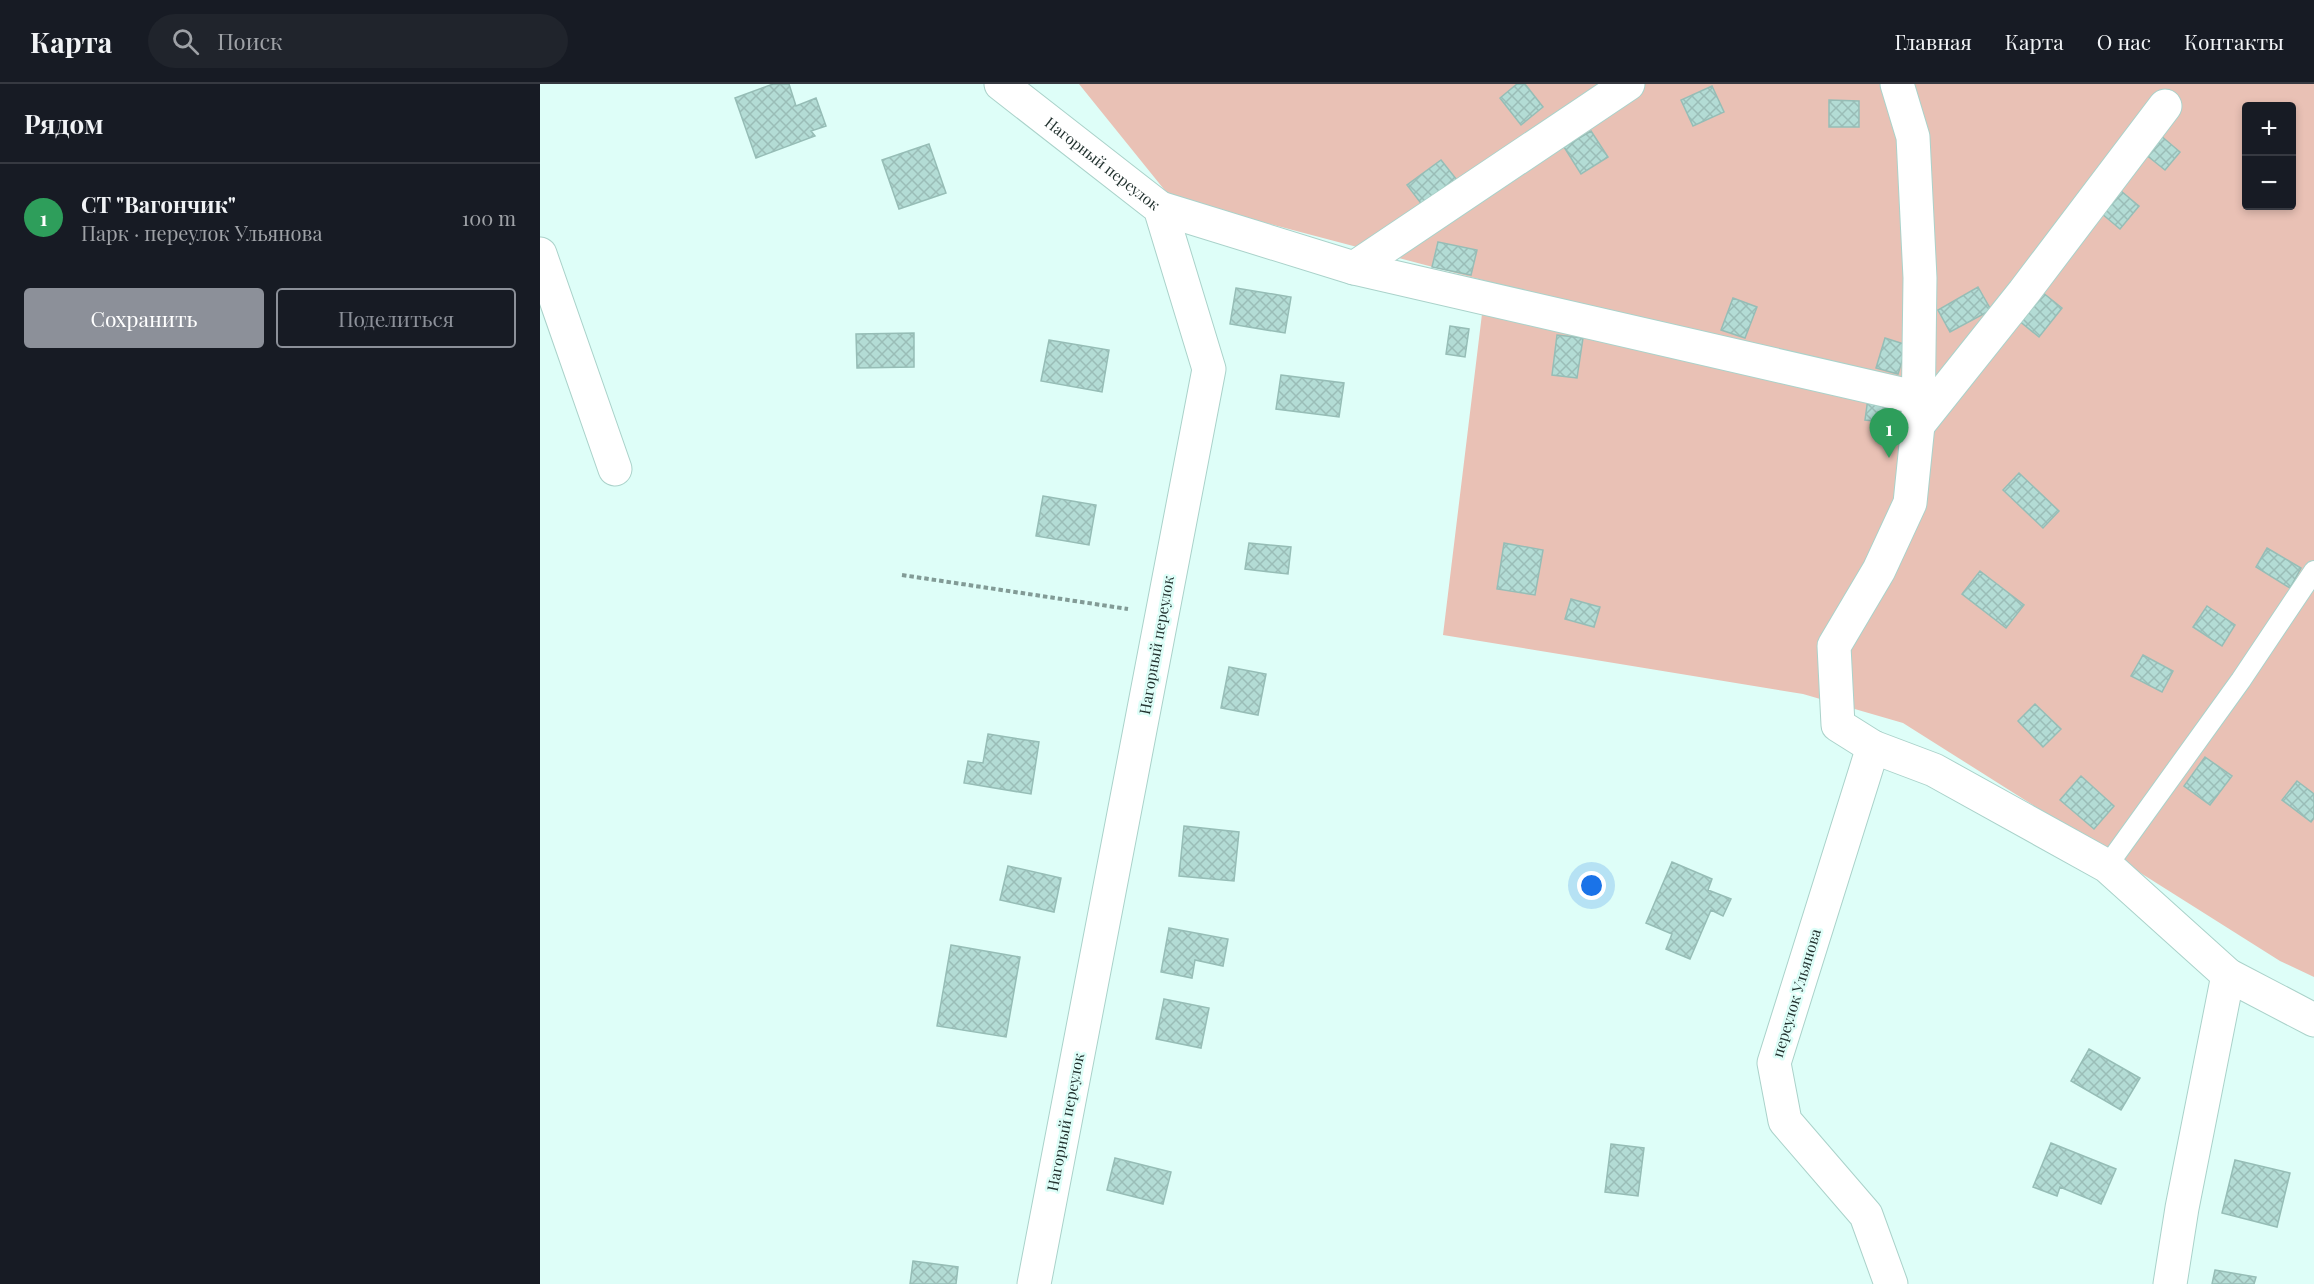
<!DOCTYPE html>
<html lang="ru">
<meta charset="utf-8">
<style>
:root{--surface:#171b24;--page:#20242c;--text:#f1f3f6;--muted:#9ea1a6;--line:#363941;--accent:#8c9099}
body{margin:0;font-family:"Playfair Display",serif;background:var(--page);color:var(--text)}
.controls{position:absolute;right:18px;top:18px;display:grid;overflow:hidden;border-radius:6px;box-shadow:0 3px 9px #0003}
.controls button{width:54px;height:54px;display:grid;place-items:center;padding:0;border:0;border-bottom:2px solid var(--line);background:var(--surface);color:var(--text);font:30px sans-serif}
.you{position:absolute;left:1052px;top:802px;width:21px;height:21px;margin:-15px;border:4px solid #fff;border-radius:50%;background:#1a73e8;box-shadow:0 0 0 9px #1a73e833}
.badge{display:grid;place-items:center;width:39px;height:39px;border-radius:50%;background:var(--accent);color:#fff;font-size:20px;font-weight:700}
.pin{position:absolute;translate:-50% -50px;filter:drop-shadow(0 2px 3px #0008)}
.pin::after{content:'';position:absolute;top:32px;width:21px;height:18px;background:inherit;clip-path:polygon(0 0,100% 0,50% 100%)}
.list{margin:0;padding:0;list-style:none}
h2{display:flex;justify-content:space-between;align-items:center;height:78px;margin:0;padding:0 24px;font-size:26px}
h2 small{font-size:20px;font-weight:400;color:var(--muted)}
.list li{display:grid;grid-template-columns:39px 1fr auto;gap:18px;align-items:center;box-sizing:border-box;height:108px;padding:0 24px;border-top:2px solid var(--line)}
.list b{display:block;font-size:22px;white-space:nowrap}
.list p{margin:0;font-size:20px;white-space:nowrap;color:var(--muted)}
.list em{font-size:20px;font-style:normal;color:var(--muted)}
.actions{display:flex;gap:12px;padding:18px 24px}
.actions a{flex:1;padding:14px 0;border:2px solid var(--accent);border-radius:6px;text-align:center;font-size:21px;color:var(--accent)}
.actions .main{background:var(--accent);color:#fff}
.icon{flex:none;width:33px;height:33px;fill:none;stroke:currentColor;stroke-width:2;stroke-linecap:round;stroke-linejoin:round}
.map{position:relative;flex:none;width:1774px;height:1200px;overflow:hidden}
header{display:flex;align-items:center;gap:36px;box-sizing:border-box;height:84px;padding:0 30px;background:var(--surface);border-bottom:2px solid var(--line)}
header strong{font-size:28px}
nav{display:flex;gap:33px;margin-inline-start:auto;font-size:21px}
.search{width:420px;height:54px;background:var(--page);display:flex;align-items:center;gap:15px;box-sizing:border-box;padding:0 21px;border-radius:33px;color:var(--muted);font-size:22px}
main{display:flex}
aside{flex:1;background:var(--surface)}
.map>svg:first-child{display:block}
.green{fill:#e9c1b5;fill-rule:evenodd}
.building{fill:url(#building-cross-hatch);stroke:#96bdb6;stroke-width:1.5}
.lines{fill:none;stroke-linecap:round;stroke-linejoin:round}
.lane-casing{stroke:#aad2ca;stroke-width:22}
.street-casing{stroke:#aad2ca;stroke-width:35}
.path{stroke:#829b96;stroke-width:4;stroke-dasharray:4.5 3;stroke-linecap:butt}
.lane{stroke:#fff;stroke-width:20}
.street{stroke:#fff;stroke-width:33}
.labels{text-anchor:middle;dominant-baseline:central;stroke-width:5;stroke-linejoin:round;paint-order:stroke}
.street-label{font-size:15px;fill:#1f2f2c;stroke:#defef8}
</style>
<header>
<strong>Карта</strong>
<div class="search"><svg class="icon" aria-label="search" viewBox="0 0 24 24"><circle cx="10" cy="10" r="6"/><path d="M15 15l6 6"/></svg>Поиск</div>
<nav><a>Главная</a><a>Карта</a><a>О нас</a><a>Контакты</a></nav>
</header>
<main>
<aside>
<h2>Рядом<small></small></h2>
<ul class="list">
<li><span class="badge" style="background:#2e9e5b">1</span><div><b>СТ &quot;Вагончик&quot;</b><p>Парк · переулок Ульянова</p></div><em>100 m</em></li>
</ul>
<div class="actions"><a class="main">Сохранить</a><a>Поделиться</a></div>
</aside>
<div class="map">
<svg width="1774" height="1200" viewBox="0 0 1774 1200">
<defs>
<pattern id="building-cross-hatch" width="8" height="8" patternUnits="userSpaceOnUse" patternTransform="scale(1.5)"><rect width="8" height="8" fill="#b3dcd5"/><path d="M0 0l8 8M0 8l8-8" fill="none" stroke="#9abdb7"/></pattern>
</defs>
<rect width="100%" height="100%" fill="#defef8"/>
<path class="green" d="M539 0H1774V893L1740 877 1363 639 1263 610 903 551 946 197 631 114ZM1706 22H1752V122H1706Z"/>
<path class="building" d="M233 0H249L256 22 276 14 286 42 271 47 275 52 216 74 195 14Z
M977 0H985L1003 23 981 41 960 14Z
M1172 2 1184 28 1153 42 1141 16Z
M1289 16 1319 17V43H1289Z
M1051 47 1068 73 1041 90 1024 63Z
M1620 51 1640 68 1625 86 1605 70Z
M389 60 406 109 359 125 342 76Z
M901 76 917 96 883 122 867 101Z
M1581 107 1599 122 1580 145 1561 129Z
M898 158 937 166 931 191 892 183Z
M1438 203 1451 226 1410 248 1398 226Z
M696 204 751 213 745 249 690 240Z
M1502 208 1522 224 1499 253 1478 236Z
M1193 214 1217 223 1205 254 1181 246Z
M910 242 929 245 925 273 906 270Z
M374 249V283L317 284 316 250Z
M1017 251 1043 254 1037 294 1012 291Z
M1345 254 1367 261 1358 290 1336 284Z
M509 256 569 266 562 308 501 297Z
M741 291 804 299 799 333 736 325Z
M1328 314 1347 317 1344 338 1325 336Z
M1479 389 1519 427 1503 444 1463 406Z
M503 412 556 421 549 461 496 452Z
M709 459 751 463 748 490 705 485Z
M964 459 1003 466 995 511 957 505Z
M1727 464 1761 484 1750 504 1716 483Z
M1440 487 1484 521 1466 544 1422 510Z
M1031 515 1060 523 1054 543 1025 535Z
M1667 522 1695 541 1682 562 1653 543Z
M1603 571 1633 587 1622 608 1591 592Z
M689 583 726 590 718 631 681 624Z
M1495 620 1521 645 1503 663 1478 637Z
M448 650 499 658 491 710 424 699 428 677 443 679Z
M1665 673 1692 692 1670 721 1644 702Z
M1541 692 1574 722 1554 745 1520 716Z
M1757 697 1774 710V734L1771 738 1742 716Z
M644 742 699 748 694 797 639 792Z
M1132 778 1172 795 1168 806 1191 815 1183 832 1171 826 1150 875 1126 865 1132 850 1106 839Z
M468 782 521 794 514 828 460 816Z
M629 844 688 855 683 882 655 876 652 894 621 888Z
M411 861 480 873 466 953 397 942Z
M624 915 669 924 661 964 616 955Z
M1549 965 1600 994 1581 1026 1531 997Z
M1511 1059 1576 1085 1561 1120 1520 1103 1517 1112 1493 1103Z
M1071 1060 1104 1064 1098 1112 1065 1108Z
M575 1074 631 1088 623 1120 567 1106Z
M1695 1076 1750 1089 1737 1143 1682 1129Z
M373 1177 418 1183 416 1200H370Z
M1675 1186 1716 1193 1714 1200H1672Z"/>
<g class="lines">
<g class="lane-casing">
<path id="lane" d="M1567 782 1701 596 1774 487"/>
</g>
<g class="street-casing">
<g id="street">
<path id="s1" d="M461 0 620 124 669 285 494 1200"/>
<path d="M1357 0 1373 53 1380 194 1378 341 1370 419 1339 486 1294 562 1298 641 1333 663 1394 686 1567 782 1688 891 1774 936"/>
<path d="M620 124 814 184 1088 0"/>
<path d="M0 170 75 385"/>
<path d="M814 184 1379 314"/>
<path d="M1378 341 1484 208 1625 22"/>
<path d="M1333 663 1234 979 1245 1037 1326 1131 1351 1200"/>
<path d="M1630 1200 1642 1124 1688 891"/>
</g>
</g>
<path class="path" d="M362 491 588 525"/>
<use href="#lane" class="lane"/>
<use href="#street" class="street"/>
</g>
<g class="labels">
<g class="street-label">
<text stroke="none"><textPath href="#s1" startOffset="129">Нагорный переулок</textPath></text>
<text transform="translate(616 561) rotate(-80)">Нагорный переулок</text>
<text transform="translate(1256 909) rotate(-73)">переулок Ульянова</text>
<text transform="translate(525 1038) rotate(-79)">Нагорный переулок</text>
</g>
</g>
</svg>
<div class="controls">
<button>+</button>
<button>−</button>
</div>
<div class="you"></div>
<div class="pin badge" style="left:1349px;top:374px;background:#2e9e5b">1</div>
</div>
</main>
